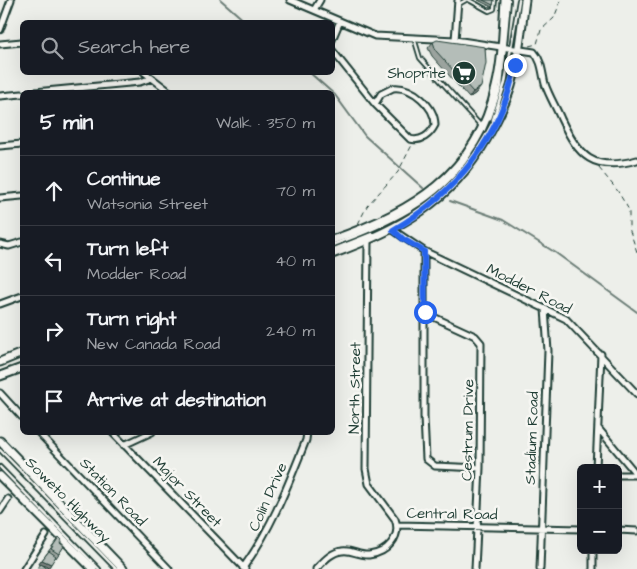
<!DOCTYPE html>
<meta charset="utf-8">
<style>
:root{--surface:#171b24;--page:#242831;--text:#f1f3f6;--muted:#9ea1a6;--line:#363941}
body{margin:0;font-family:"Architects Daughter",sans-serif;background:var(--page);color:var(--text)}
.controls{position:absolute;right:15px;bottom:15px;display:grid;overflow:hidden;border-radius:8px;box-shadow:0 5px 20px #0002}
.controls button{width:45px;height:45px;display:grid;place-items:center;padding:0;border:0;border-bottom:1px solid var(--line);background:var(--surface);color:var(--text);font:25px sans-serif}
.stop{position:absolute;width:15px;height:15px;margin:-11px;border:4px solid #2563eb;border-radius:50%;background:#fff}
.stop.end{background:#2563eb;border-color:#fff;box-shadow:0 1px 5px #0008}
.list{margin:0;padding:0;list-style:none}
h2{display:flex;justify-content:space-between;align-items:center;height:65px;margin:0;padding:0 20px;font-size:21px}
h2 small{font-size:16px;font-weight:400;color:var(--muted)}
.list li{display:grid;grid-template-columns:32px 1fr auto;gap:15px;align-items:center;box-sizing:border-box;height:70px;padding:0 20px;border-top:1px solid var(--line)}
.list b{display:block;font-size:19px;white-space:nowrap}
.list p{margin:0;font-size:16px;white-space:nowrap;color:var(--muted)}
.list em{font-size:16px;font-style:normal;color:var(--muted)}
.icon{flex:none;width:28px;height:28px;fill:none;stroke:currentColor;stroke-width:2;stroke-linecap:round;stroke-linejoin:round}
.map{position:relative;flex:none;width:637px;height:569px;overflow:hidden}
.search{position:absolute;background:var(--surface);box-shadow:0 5px 20px #0002;left:20px;top:20px;width:315px;height:55px;display:flex;align-items:center;gap:12px;box-sizing:border-box;padding:0 18px;border-radius:8px;color:var(--muted);font-size:19px}
.panel{position:absolute;background:var(--surface);box-shadow:0 5px 20px #0002;left:20px;top:90px;width:315px;height:345px;border-radius:8px}
.map>svg:first-child{display:block}
.lines{fill:none;stroke-linecap:round;stroke-linejoin:round}
.stream{stroke:#6c7e77;stroke-width:2}
.service-casing{stroke:#1f3d34;stroke-width:6}
.minor-casing{stroke:#1f3d34;stroke-width:9}
.secondary-casing{stroke:#1f3d34;stroke-width:11}
.path{stroke:#1f3d34;stroke-width:1;stroke-dasharray:5 4;stroke-linecap:butt}
.service{stroke:#f6f6f2;stroke-width:2.5}
.minor{stroke:#f6f6f2;stroke-width:5}
.secondary{stroke:#f6f6f2;stroke-width:7}
.wall{fill:#9ba39e;stroke:#1f3d34}
.shaded-wall{fill:#7e8481;stroke:#1f3d34}
.building{fill:#b4bdb8;stroke:#1f3d34}
.route{stroke:#2563eb;stroke-width:6}
.labels{text-anchor:middle;dominant-baseline:central;stroke-width:5;stroke-linejoin:round;paint-order:stroke}
.poi-label{font-size:15px;fill:#1f3d34;stroke:#f6f6f2;text-anchor:end}
.street-label{font-size:15px;fill:#1f3d34;stroke:#f6f6f2}
</style>
<div class="map">
<svg width="637" height="569" viewBox="0 0 637 569">
<rect width="100%" height="100%" fill="#edefea"/>
<filter id="ink" filterUnits="userSpaceOnUse"><feTurbulence type="fractalNoise" baseFrequency=".02" numOctaves="2"/><feDisplacementMap in="SourceGraphic" scale="10" xChannelSelector="R" yChannelSelector="G"/><feConvolveMatrix kernelMatrix="1 2 1 2 8 2 1 2 1" color-interpolation-filters="sRGB"/></filter>
<g filter="url(#ink)">
<g class="lines">
<path class="stream" d="M221 0 246 22
M309 72 335 95 365 136 423 188
M450 201 503 220 556 253 637 312"/>
<g class="service-casing">
<path id="service" d="M469 0 489 11 494 9 495 0
M459 4 466 0
M414 38 420 58 481 126
M490 118 501 86 509 0
M493 120 505 83 519 0
M332 245C385 226 439 202 470 154
M332 250 372 234
M0 450 116 569
M0 467 99 569"/>
</g>
<g class="minor-casing">
<path id="minor" d="M290 0 375 36 455 40 534 52C542 61 542 72 545 84 549 96 556 107 561 119 579 157 593 172 637 160
M314 10 320 0
M0 30 11 0
M332 40 340 21
M455 40 458 0
M0 44 22 42
M332 50 375 104
M144 72 170 92
M393 88C412 86 435 106 435 125 430 135 421 142 410 139L375 104 381 94Z
M35 92 140 82 152 78
M0 96 22 94
M0 146 22 144
M0 198 22 196
M393 230 424 251 566 319 637 394
M0 244 9 246 22 242
M424 251V417L426 459 435 466 480 468
M0 304 22 296
M425 313 475 336 481 343 480 468 475 569
M0 393 22 417
M598 428 637 475
M38 432 169 569
M112 432 245 569
M124 445 152 432
M596 468 601 354
M618 475H637
M0 511 8 499
M397 525 581 529
M618 530 637 531
M243 568C272 528 288 485 306 440L307 432
M24 569 46 535
M316 569C323 562 331 552 342 551 351 549 359 556 369 555 387 553 402 537 395 519L369 484 366 469 368 241
M540 569 548 351 545 309
M593 569V550"/>
</g>
<g class="secondary-casing">
<path id="secondary" d="M332 240C411 213 477 174 496 87 503 59 503 29 505 0
M332 254C400 229 450 203 487 138 496 122 505 105 511 86 519 59 521 28 525 0
M0 362 22 353
M0 376 22 368
M0 441 123 569
M0 476 93 569"/>
</g>
<path class="path" d="M529 46 537 44 541 30 554 18 561 0
M599 168 617 190 629 210V228L637 252
M358 224 367 206 398 172 412 145"/>
<use href="#service" class="service"/>
<use href="#minor" class="minor"/>
<use href="#secondary" class="secondary"/>
</g>
<path class="wall" d="M478 0H494L493 5 492 7Z
M433 42 476 93 469 98 432 56 428 48Z
M59 537 60 543 64 546 56 558 55 557 49 567 39 564Z"/>
<path class="shaded-wall" d="M481 87 476 93 469 98 473 92Z
M42 560 51 564 49 567 39 564Z"/>
<path class="building" d="M483 0H494L493 5Z
M437 40 485 47 486 63 481 87 473 92 436 51 433 42Z
M59 537 62 540 60 543 64 546 59 554 51 549Z
M49 551 56 556 51 564 42 560Z
M41 564 48 569H37Z"/>
</g>
<g class="lines" filter="url(#ink)">
<path class="route" d="M425 312 424 251 403 239 393 230C455 194 502 137 515 65"/>
</g>
<defs>
<g id="supermarket-disc" transform="scale(1.25)"><circle r="9.5" fill="#1f3d34" stroke="#f6f6f2"/><path d="M-6-5.5h2.5l.6 2H6L4.5 2H-2.5L-4.4-4H-6ZM-1.5 3.2a1.3 1.3 0 1 0 .1 0ZM3 3.2a1.3 1.3 0 1 0 .1 0Z" fill="#fff"/></g>
</defs>
<g fill-rule="evenodd">
<use href="#supermarket-disc" x="464" y="73"/>
</g>
<g class="labels">
<g class="poi-label">
<text x="446" y="73">Shoprite</text>
</g>
<g class="street-label">
<text transform="translate(529 289) rotate(27)">Modder Road</text>
<text transform="translate(355 388) rotate(-89)">North Street</text>
<text transform="translate(468 430) rotate(-89)">Cestrum Drive</text>
<text transform="translate(532 438) rotate(-88)">Stadium Road</text>
<text transform="translate(113 492) rotate(46)">Station Road</text>
<text transform="translate(187 492) rotate(46)">Major Street</text>
<text transform="translate(268 497) rotate(-66)">Colin Drive</text>
<text transform="translate(68 500) rotate(45)">Soweto Highway</text>
<text transform="translate(452 514) rotate(1)">Central Road</text>
</g>
</g>
</svg>
<div class="controls">
<button>+</button>
<button>−</button>
</div>
<div class="stop" style="left:425px;top:312px"></div>
<div class="stop end" style="left:515px;top:65px"></div>
<div class="search"><svg class="icon" aria-label="search" viewBox="0 0 24 24"><circle cx="10" cy="10" r="6"/><path d="M15 15l6 6"/></svg>Search here</div>
<section class="panel">
<h2>5 min<small>Walk · 350 m</small></h2>
<ul class="list">
<li><svg class="icon" aria-label="ahead" viewBox="0 0 24 24"><path d="M12 20V5M6 11l6-6 6 6"/></svg><div><b>Continue</b><p>Watsonia Street</p></div><em>70 m</em></li>
<li><svg class="icon" aria-label="left" viewBox="0 0 24 24"><path d="M17 20v-9H6M10 6l-5 5 5 5"/></svg><div><b>Turn left</b><p>Modder Road</p></div><em>40 m</em></li>
<li><svg class="icon" aria-label="right" viewBox="0 0 24 24"><path d="M7 20v-9h11M14 6l5 5-5 5"/></svg><div><b>Turn right</b><p>New Canada Road</p></div><em>240 m</em></li>
<li><svg class="icon" aria-label="arrive" viewBox="0 0 24 24"><path d="M6 21V4h12l-3 4 3 4H6"/></svg><div><b>Arrive at destination</b></div></li>
</ul>
</section>
</div>
